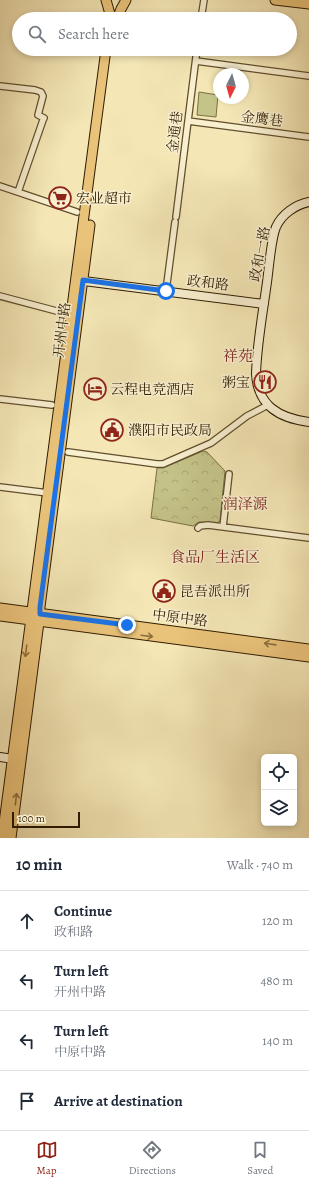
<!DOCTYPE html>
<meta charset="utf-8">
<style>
:root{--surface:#fff;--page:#f2f2f3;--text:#1f2937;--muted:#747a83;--line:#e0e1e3;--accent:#8f2418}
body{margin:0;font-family:Alegreya,"Noto Serif SC",serif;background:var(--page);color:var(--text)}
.controls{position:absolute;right:12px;bottom:12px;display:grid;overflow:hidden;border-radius:6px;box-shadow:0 2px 6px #0003}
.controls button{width:36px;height:36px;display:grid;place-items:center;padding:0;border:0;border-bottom:1px solid var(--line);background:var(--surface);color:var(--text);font:20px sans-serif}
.compass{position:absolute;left:213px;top:68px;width:36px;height:36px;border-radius:50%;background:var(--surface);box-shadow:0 2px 6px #0003;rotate:185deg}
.scale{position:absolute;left:12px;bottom:10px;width:68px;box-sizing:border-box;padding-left:4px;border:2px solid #301c00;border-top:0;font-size:11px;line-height:14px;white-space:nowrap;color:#301c00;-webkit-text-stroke:3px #f8efcf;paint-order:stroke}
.stop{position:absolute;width:12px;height:12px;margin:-9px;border:3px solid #1a73e8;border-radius:50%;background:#fff}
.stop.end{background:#1a73e8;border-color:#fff;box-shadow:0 1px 4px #0008}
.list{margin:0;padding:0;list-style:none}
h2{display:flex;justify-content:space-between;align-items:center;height:52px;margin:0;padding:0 16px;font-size:17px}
h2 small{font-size:13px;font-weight:400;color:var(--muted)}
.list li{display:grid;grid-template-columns:26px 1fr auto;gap:12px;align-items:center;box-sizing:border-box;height:60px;padding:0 16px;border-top:1px solid var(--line)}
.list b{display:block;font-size:15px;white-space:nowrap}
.list p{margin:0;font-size:13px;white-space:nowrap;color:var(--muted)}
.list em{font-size:13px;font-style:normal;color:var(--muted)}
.icon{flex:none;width:22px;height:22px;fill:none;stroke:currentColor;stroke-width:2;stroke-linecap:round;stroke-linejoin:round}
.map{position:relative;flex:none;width:309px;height:838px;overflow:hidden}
.search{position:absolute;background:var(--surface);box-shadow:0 2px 6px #0003;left:12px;right:12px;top:12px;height:44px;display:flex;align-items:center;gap:10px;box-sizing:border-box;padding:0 14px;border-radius:22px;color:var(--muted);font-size:15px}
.sheet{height:292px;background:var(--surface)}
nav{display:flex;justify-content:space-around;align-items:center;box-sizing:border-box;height:56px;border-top:1px solid var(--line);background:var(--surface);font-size:11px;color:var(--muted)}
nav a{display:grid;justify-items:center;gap:2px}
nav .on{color:var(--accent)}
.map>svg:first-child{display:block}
.green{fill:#c4c388;stroke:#7a7044}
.park{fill:url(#park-crowns);stroke:#7a7044}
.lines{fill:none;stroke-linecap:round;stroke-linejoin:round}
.street-casing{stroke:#614e2d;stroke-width:8}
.secondary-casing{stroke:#301c00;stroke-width:10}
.primary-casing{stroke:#301c00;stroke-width:11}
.street{stroke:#f8efcf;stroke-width:5.5}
.secondary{stroke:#f8efcf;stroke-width:8}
.primary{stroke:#eac37a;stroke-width:9}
.oneway{stroke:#8d703d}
.route{stroke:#1a73e8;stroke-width:5}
.labels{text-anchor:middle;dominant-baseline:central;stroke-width:3;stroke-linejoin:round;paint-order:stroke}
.street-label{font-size:14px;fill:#301c00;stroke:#f8efcf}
.poi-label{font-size:14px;fill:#301c00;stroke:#f8efcf;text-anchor:start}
.neighbourhood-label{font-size:15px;fill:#7a1f14;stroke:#f8efcf}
</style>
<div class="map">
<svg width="309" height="838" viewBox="0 0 309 838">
<defs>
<pattern id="park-crowns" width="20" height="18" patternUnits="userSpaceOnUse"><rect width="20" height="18" fill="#c4c388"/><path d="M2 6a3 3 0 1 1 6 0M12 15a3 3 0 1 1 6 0" fill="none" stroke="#a9a774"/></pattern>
</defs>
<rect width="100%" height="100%" fill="#f4e6b5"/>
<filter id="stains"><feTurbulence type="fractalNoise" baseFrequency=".005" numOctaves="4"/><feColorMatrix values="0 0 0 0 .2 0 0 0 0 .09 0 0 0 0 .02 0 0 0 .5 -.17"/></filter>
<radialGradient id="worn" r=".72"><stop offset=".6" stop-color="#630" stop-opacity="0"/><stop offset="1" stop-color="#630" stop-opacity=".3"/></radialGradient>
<path class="green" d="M199 92 218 95 216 117 197 115Z"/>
<path class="park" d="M203 451 207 452 225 471 220 521 217 523 199 522 193 526 151 518 157 468H163Z"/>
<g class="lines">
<g class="street-casing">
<path id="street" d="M201 19 204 0
M196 61 309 76
M0 86 35 90 41 92 43 96 38 115 44 118 43 120 18 192
M188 121 309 137
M0 186 77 212
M176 217 197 49
M166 291 175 222
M0 296 64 313
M0 399 52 405
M68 452 157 464H163L211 443 247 416 268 405
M0 487 48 493
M223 527 229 474
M198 528 200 526 208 525 309 538"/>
</g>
<g class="secondary-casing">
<path id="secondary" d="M309 202C295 205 282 214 276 227 271 239 269 268 267 282 263 312 257 343 256 374 258 406 279 418 309 422
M76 280 264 304
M0 757 19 760"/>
</g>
<g class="primary-casing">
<path id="primary" d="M106 0 110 14V19
M275 0 309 4
M117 19 121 9 126 0
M0 608 309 649
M0 616 309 657
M2 838C36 575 72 312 106 49
M11 838 39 622 40 607 90 225"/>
</g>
<use href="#street" class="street"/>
<use href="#secondary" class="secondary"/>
<use href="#primary" class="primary"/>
</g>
<defs><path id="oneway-shaft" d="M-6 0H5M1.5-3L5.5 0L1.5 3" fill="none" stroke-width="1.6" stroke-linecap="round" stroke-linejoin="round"/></defs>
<g class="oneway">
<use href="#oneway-shaft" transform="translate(147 636) rotate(7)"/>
<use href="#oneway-shaft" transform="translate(270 644) rotate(-172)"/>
<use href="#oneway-shaft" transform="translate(26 651) rotate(97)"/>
<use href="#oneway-shaft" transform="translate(16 799) rotate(-83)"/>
</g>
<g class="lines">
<path class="route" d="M127 625 40 614V607L83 280 166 291"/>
</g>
<defs>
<g id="supermarket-ring" transform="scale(1.15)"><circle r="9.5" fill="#f8efcf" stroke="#8f2418" stroke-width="1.5"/><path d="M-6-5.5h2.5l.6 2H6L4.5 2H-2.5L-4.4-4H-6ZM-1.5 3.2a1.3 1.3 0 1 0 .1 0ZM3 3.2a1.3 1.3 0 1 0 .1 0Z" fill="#8f2418"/></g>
<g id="restaurant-ring" transform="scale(1.15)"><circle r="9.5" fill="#f8efcf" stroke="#8f2418" stroke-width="1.5"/><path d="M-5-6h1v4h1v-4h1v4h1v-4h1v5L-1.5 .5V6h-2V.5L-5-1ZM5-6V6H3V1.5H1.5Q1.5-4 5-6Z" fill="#8f2418"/></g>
<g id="hotel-ring" transform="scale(1.15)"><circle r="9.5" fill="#f8efcf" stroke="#8f2418" stroke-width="1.5"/><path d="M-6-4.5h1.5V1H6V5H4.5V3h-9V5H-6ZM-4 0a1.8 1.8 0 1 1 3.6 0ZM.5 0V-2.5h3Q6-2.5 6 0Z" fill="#8f2418"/></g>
<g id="civic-ring" transform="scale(1.15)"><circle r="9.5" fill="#f8efcf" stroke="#8f2418" stroke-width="1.5"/><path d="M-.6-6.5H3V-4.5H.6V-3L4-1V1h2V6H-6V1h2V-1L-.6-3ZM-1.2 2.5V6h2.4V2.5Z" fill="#8f2418"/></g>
</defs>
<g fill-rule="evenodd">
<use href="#supermarket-ring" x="60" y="198"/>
<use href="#restaurant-ring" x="265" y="382"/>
<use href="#hotel-ring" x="95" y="389"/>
<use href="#civic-ring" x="112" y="430"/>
<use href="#civic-ring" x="164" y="591"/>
</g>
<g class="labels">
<g class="street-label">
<text transform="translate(262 119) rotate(7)">金鹰巷</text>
<text transform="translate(175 132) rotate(-83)">金通巷</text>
<text transform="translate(260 254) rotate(-79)">政和一路</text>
<text transform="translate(208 283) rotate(7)">政和路</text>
<text transform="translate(62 330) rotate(-83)">开州中路</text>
<text transform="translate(180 618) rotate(7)">中原中路</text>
</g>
<g class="poi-label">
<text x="76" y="198">宏业超市</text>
<text x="250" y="382" text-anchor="end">粥宝</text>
<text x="110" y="389">云程电竞酒店</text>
<text x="128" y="430">濮阳市民政局</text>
<text x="180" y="591">昆吾派出所</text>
</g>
<g class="neighbourhood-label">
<text x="238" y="356">祥苑</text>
<text x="245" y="504">润泽源</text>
<text x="215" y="557">食品厂生活区</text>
</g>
</g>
<rect width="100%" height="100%" filter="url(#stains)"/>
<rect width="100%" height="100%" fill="url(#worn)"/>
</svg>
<div class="controls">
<button><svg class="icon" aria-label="locate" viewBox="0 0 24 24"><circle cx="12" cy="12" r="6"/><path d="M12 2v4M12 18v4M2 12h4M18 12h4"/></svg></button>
<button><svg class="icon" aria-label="layers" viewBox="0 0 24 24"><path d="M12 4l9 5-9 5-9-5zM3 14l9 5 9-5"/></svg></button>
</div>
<svg class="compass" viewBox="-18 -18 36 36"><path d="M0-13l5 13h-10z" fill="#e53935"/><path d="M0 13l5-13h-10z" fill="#747a83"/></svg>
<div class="scale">100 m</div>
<div class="stop" style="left:166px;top:291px"></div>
<div class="stop end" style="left:127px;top:625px"></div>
<div class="search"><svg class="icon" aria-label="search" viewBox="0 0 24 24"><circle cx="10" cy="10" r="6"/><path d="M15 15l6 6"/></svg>Search here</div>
</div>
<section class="sheet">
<h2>10 min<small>Walk · 740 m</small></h2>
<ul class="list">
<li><svg class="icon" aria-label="ahead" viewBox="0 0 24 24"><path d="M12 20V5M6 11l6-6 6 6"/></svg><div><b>Continue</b><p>政和路</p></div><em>120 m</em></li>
<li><svg class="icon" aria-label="left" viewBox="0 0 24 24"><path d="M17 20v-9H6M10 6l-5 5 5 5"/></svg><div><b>Turn left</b><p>开州中路</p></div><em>480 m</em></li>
<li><svg class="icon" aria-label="left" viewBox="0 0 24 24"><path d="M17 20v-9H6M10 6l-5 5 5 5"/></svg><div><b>Turn left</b><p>中原中路</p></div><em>140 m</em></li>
<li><svg class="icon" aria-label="arrive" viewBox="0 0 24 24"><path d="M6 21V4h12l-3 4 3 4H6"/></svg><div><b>Arrive at destination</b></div></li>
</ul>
</section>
<nav>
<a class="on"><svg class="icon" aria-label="map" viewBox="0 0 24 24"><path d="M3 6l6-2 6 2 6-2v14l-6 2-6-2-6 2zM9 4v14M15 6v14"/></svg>Map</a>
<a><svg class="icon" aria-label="directions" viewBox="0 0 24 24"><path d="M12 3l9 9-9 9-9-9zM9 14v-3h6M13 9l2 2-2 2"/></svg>Directions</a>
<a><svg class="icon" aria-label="saved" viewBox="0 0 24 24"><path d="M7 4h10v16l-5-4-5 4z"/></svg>Saved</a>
</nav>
